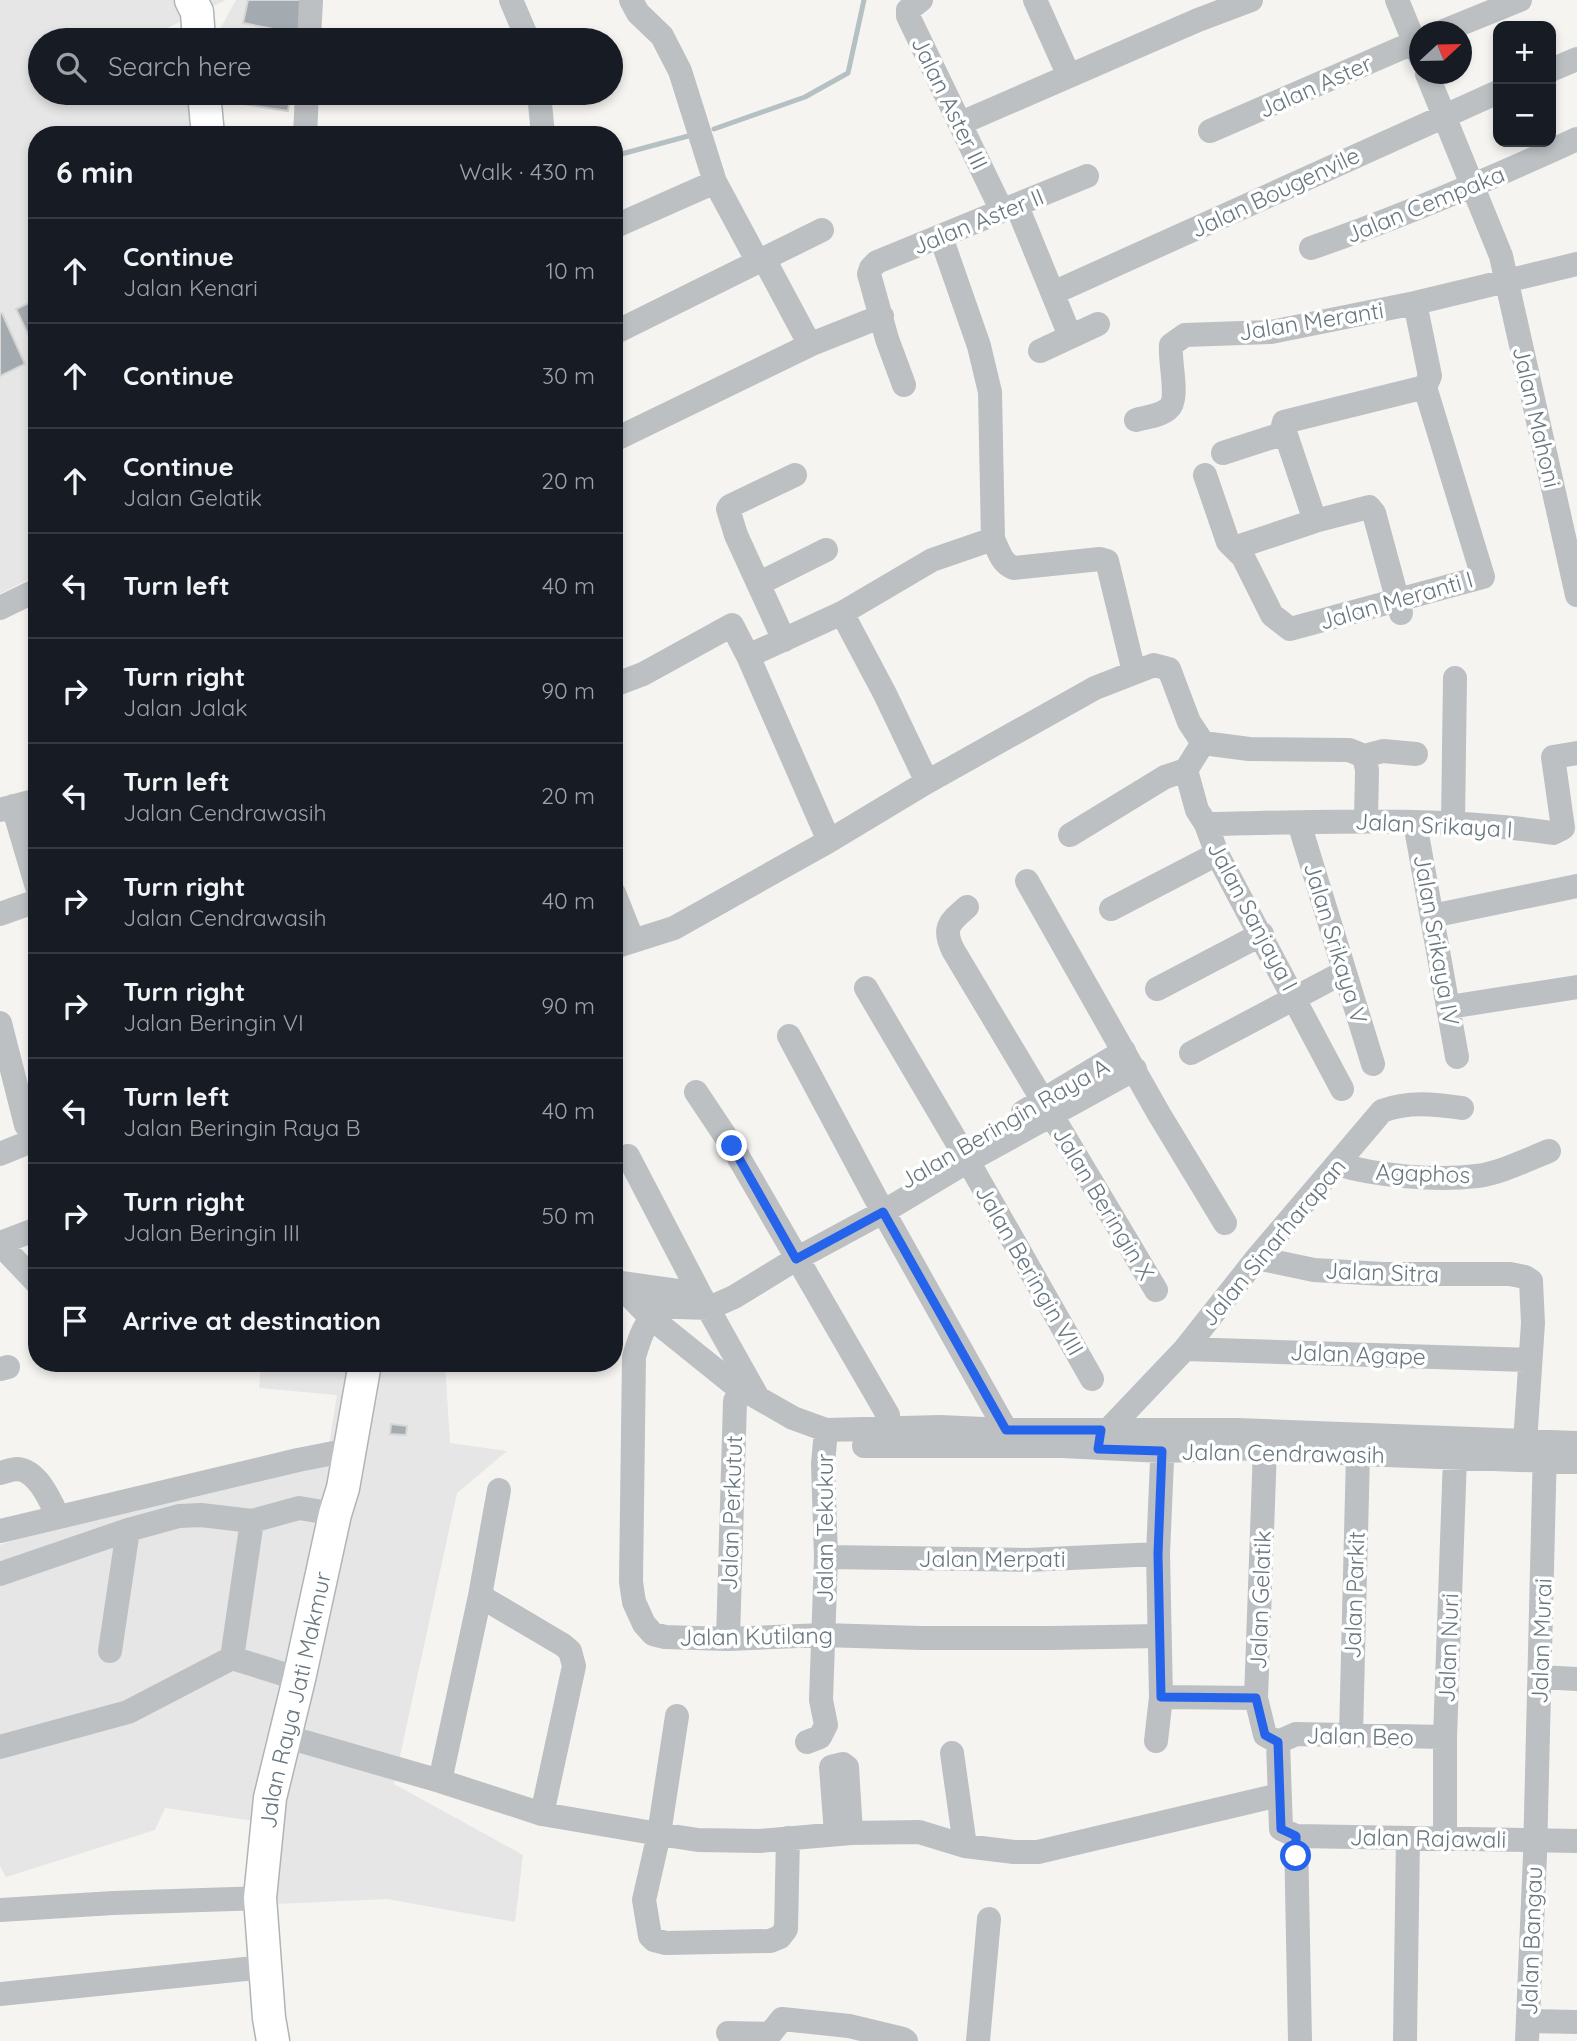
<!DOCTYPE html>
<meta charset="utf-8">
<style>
:root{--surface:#171b24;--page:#20242c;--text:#f1f3f6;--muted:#9ea1a6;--line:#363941}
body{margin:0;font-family:Quicksand,sans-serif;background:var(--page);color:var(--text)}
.controls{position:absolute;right:21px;top:21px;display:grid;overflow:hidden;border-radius:14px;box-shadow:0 4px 10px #0003}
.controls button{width:63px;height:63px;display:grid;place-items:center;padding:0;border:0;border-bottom:2px solid var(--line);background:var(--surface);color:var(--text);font:35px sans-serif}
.compass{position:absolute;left:1409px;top:21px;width:63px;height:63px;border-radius:50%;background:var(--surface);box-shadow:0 4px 10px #0003;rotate:68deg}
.stop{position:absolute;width:21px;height:21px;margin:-16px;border:5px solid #2563eb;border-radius:50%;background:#fff}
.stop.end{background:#2563eb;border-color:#fff;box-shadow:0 2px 7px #0008}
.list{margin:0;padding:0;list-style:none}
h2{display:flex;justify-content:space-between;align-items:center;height:91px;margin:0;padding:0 28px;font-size:30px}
h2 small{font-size:23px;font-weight:400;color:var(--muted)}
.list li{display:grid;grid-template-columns:46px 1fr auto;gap:21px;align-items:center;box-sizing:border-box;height:105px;padding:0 28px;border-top:2px solid var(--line)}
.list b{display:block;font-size:26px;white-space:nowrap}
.list p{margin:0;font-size:23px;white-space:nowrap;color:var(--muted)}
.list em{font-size:23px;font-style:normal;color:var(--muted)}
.icon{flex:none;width:38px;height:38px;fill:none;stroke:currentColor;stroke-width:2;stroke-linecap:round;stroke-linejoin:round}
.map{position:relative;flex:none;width:1577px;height:2041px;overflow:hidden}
.search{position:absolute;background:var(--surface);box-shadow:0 4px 10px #0003;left:28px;top:28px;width:595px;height:77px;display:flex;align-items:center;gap:18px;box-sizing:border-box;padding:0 24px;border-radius:38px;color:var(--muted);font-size:26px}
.panel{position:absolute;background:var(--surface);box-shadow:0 4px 10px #0003;left:28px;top:126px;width:595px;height:1246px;border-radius:28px}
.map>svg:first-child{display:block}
.built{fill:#e5e6e5}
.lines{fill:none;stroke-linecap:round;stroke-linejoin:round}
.stream{stroke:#b5c0c3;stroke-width:5}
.building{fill:#a4abb0;stroke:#d6d6d4;stroke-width:2}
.major-casing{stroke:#b0b4b7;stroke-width:35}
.minor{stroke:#bcc0c3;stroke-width:24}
.major{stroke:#fff;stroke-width:32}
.route{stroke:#2563eb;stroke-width:9}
.labels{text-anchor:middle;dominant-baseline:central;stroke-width:7;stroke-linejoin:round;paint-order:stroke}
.street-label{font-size:23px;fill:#67767f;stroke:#fff}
</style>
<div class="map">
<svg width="1577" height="2041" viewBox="0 0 1577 2041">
<rect width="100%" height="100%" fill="#f5f4f1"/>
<path class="built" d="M0 0H226L167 28 172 40H40V93H192L196 135H37V575L0 594Z
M236 0H308L303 40H214Z
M261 1363H445L450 1443 507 1451 457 1493 394 1784 523 1855 515 1922 387 1899 253 1905 262 1822 165 1808 155 1830 6 1877 0 1866V1545L41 1530 327 1458 337 1395 259 1388Z"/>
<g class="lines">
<path class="stream" d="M714 129 805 97 848 73 864 0
M614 156 692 135"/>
</g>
<path class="building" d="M248 0H306L299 34 243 23Z
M224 93H291L288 111 223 101Z
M37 299V353L16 309Z
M2 313 25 364 0 376V314Z
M391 1424 407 1426 406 1435 390 1434Z"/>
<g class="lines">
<g class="major-casing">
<g id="major">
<path d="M191 0 197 12 199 40"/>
<path d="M204 93 208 135"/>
<path id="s1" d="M273 2041 269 2018 260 1898 270 1798 299 1679 335 1514 343 1488 365 1363"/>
</g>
</g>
<path class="minor" d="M511 0 528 40
M631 0 638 13 662 36 680 71 715 182 758 262
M921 0 908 10V16L1002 211
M1035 0 1069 76
M1397 0 1420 56
M1441 32 1520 0
M309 40 311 0
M1551 70 1577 59
M1427 74 1501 256 1577 595
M539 93 543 135
M961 123 1198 20 1251 0
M1210 131 1420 40
M305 135 307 93
M1017 206 1070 336
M618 225 715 182
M941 237 979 346 990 392 993 539C999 551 1001 563 1014 568L1100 559 1107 561 1134 672
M1311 248C1403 216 1488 180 1577 139
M764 259 810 345
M1053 293 1498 92
M614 333 822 230
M1040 351 1098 324
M904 385 887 339 869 274 871 268 877 262 1087 176
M1136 420C1146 417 1160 416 1168 409 1180 400 1169 361 1171 345L1185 335 1271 332 1415 303 1577 264
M614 440 814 343 882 316
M1223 453 1285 433
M1205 475 1228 542 1243 557 1272 615 1290 629 1483 577 1425 387 1430 376 1415 303
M1315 521 1283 426 1284 422 1425 387
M1234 548 1315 521 1369 507 1374 513 1401 613
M760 583 826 550
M0 608 37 590
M842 613 885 694 927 782
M784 640 736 535 728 509 730 506 795 475
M748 656 842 613 932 560 993 539
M614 685 643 674 732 625 748 656 829 841
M1203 743 1186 770 1197 810 1206 824 1217 854 1342 1089
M1364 756 1383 751 1416 754
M13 806 37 887
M0 810 37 800
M1299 823 1373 1064
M1415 823 1457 1057
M1453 823 1455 678
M1206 824C1322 822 1438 816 1553 833L1563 828 1553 757 1577 753
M1070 835 1165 777 1186 770
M1027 881 1159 1114 1225 1223
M614 893 633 941
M967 907C950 922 942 927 953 950L1156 1290
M1111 909 1217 854
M0 914 37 901
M1432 916 1577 886
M614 947 674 928 829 841 927 782 1095 688 1154 665 1169 669 1189 722 1203 743 1249 749 1349 750 1364 756 1367 770 1366 821
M866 988 968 1161 1092 1379
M1157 989 1262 934
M1449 1007 1577 987
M0 1023 26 1125
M789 1036 875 1197 1006 1430
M1191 1053 1344 972
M696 1092 732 1146 888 1415
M1023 1112 1124 1051
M0 1154 37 1139
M628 1156 700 1294 757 1396
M1337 1164C1376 1176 1436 1181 1477 1176 1501 1173 1526 1160 1549 1151
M0 1243 37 1229
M0 1244 37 1283
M1257 1258 1314 1270 1383 1274H1510L1525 1277 1531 1281 1533 1323 1526 1428 1523 1442
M614 1282 699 1294
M616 1282 650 1317 732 1383 793 1418 826 1430 940 1427 1006 1430H1237L1577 1443
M645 1306 709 1308 734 1297 796 1259 883 1212 968 1161 1135 1069
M661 1307C645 1322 640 1336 634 1357L631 1582 634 1602 644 1624 653 1634 665 1637 728 1639 823 1635 921 1638H1050L1159 1636
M1185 1349 1530 1360
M0 1369 8 1367
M1108 1430 1185 1349 1257 1258 1382 1111C1408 1101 1435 1104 1462 1108
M864 1446H1062L1162 1451 1265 1448 1358 1454 1577 1462
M1265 1448 1256 1698 1265 1735 1278 1742
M0 1473C5 1472 12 1469 17 1469 38 1470 51 1502 58 1517
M0 1531 298 1460 349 1450
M826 1557 1027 1560 1158 1554
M0 1574 128 1530 179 1516 201 1515 252 1521 299 1508 335 1514
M480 1596 563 1645 570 1651 574 1666 542 1814
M728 1639 735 1401 742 1390
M110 1651 128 1530
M232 1658 252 1521
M1540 1677 1577 1679
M1161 1697 1256 1698
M677 1716 659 1834 644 1900 650 1936 654 1940 666 1943 770 1941 780 1937 786 1929 788 1838
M1351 1735 1358 1454
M284 1736 440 1781 542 1814 659 1834 698 1840 760 1841 851 1833 919 1832 965 1846 1014 1852H1038L1271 1797
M1156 1741 1161 1697 1158 1554 1163 1437
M807 1742 820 1737 826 1725 821 1700 826 1557 823 1464 826 1430
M1278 1742 1281 1829 1296 1836 1577 1841
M1278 1742 1296 1734 1445 1737
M0 1747 128 1712 232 1658 299 1679
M952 1753 965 1846
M440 1781 480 1596 499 1490
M836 1834 831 1767 843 1764 847 1767 851 1833
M1296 1836 1300 2041
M1445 1840V1737L1455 1457
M0 1910 113 1903 260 1898
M0 1994 265 1967
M1528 2021 1577 2022
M728 2033 770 2034 782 2019 849 2026 903 2039 906 2041
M978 2041 989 1919
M1405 2041 1408 1838
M1527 2041 1535 1855 1545 1447"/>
<use href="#major" class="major"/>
</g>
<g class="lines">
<path class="route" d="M732 1146 796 1259 883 1212 1006 1430H1101L1098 1449 1162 1451 1158 1554 1161 1697 1256 1698 1265 1735 1278 1742 1281 1829 1296 1836V1856"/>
</g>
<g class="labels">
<g class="street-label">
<text transform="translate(1315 86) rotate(-24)">Jalan Aster</text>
<text transform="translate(950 103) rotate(64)">Jalan Aster III</text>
<text transform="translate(1275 192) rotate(-25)">Jalan Bougenvile</text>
<text transform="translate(1425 204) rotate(-22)">Jalan Cempaka</text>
<text transform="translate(978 221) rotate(-22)">Jalan Aster II</text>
<text transform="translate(1311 321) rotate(-9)">Jalan Meranti</text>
<text transform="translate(1537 417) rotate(77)">Jalan Mahoni</text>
<text transform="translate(1396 600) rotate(-16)">Jalan Meranti I</text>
<text transform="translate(1434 825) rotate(3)">Jalan Srikaya I</text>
<text transform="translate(1253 916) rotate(62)">Jalan Sanjaya I</text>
<text transform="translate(1437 940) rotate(80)">Jalan Srikaya IV</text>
<text transform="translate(1336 943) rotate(73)">Jalan Srikaya V</text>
<text transform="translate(1004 1123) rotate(-30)">Jalan Beringin Raya A</text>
<text transform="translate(1423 1173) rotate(2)">Agaphos</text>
<text transform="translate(1104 1203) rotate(59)">Jalan Beringin X</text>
<text transform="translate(1273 1242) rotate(-50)">Jalan Sinarharapan</text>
<text transform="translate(1030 1270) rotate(60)">Jalan Beringin VIII</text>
<text transform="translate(1382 1272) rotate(2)">Jalan Sitra</text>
<text transform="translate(1358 1354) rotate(2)">Jalan Agape</text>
<text transform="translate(1283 1453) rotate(1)">Jalan Cendrawasih</text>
<text transform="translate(731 1513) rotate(-88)">Jalan Perkutut</text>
<text transform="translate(824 1528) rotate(-90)">Jalan Tekukur</text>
<text x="992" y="1558">Jalan Merpati</text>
<text transform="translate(1354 1595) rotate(-88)">Jalan Parkit</text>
<text transform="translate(1260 1600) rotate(-88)">Jalan Gelatik</text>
<text transform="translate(756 1636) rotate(-1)">Jalan Kutilang</text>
<text transform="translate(1541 1641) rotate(-88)">Jalan Murai</text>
<text transform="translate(1448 1648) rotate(-88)">Jalan Nuri</text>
<text stroke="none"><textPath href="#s1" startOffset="345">Jalan Raya Jati Makmur</textPath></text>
<text transform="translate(1360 1736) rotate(1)">Jalan Beo</text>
<text transform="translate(1428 1838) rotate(1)">Jalan Rajawali</text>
<text transform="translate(1531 1941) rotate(-88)">Jalan Bangau</text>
</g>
</g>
</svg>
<div class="controls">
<button>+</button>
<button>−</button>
</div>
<svg class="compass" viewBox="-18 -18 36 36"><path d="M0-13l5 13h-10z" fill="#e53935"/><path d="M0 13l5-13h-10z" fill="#9ea1a6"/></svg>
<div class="stop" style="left:1296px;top:1856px"></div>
<div class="stop end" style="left:732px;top:1146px"></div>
<div class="search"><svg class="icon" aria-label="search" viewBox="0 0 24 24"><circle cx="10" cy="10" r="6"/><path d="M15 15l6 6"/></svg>Search here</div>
<section class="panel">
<h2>6 min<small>Walk · 430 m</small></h2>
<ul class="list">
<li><svg class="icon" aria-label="ahead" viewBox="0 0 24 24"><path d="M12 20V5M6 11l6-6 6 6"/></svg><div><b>Continue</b><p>Jalan Kenari</p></div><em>10 m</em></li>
<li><svg class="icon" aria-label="ahead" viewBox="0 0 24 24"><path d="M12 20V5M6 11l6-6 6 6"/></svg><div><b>Continue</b></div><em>30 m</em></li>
<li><svg class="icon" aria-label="ahead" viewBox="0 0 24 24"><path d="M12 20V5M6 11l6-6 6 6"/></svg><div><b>Continue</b><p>Jalan Gelatik</p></div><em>20 m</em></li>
<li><svg class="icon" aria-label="left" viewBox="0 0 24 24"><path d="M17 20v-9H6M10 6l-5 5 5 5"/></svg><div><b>Turn left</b></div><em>40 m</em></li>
<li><svg class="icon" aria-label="right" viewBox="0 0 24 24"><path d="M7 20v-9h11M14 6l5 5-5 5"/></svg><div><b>Turn right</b><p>Jalan Jalak</p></div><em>90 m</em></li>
<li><svg class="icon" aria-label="left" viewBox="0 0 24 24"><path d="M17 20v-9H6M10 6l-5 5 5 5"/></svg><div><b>Turn left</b><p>Jalan Cendrawasih</p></div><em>20 m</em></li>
<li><svg class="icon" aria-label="right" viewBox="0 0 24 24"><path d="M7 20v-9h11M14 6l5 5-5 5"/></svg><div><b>Turn right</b><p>Jalan Cendrawasih</p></div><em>40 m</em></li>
<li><svg class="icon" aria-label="right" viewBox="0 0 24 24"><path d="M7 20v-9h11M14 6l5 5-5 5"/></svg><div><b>Turn right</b><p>Jalan Beringin VI</p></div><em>90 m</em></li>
<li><svg class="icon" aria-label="left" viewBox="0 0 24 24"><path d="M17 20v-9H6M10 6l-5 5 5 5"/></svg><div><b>Turn left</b><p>Jalan Beringin Raya B</p></div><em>40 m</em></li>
<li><svg class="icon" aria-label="right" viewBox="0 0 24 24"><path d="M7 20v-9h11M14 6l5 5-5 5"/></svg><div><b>Turn right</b><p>Jalan Beringin III</p></div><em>50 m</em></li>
<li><svg class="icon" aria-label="arrive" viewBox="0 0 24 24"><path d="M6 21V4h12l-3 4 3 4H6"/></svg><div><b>Arrive at destination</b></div></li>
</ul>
</section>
</div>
